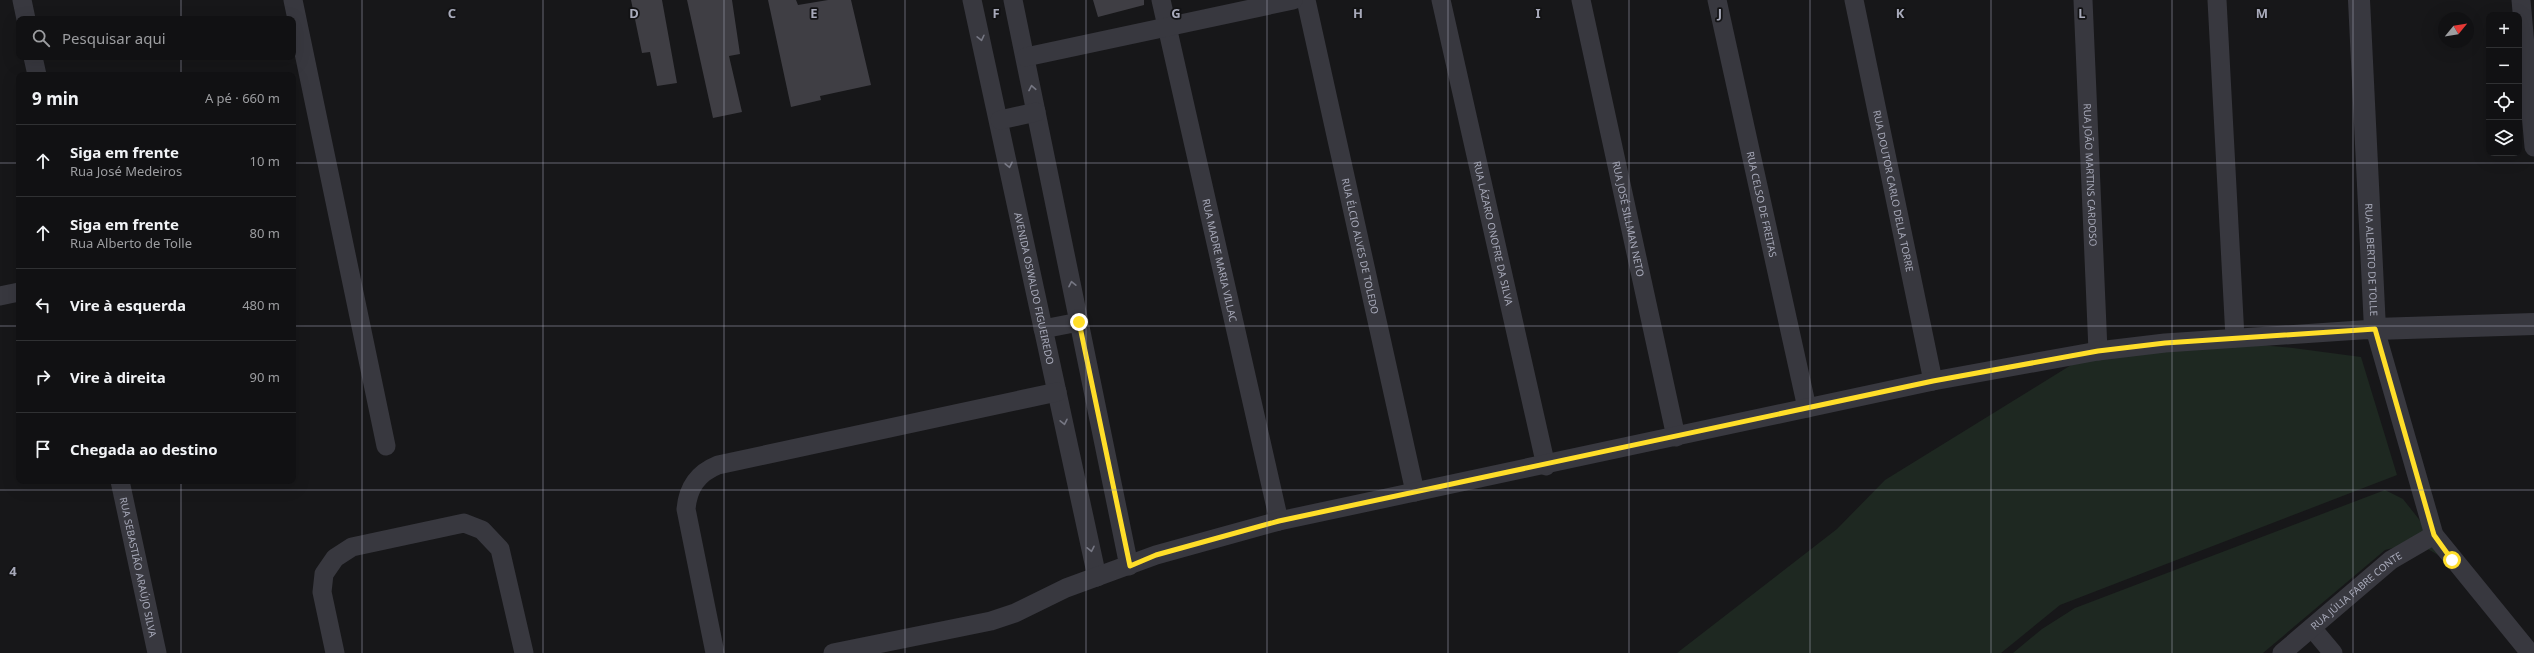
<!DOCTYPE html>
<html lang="pt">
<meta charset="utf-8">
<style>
:root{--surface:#111113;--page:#1e1f21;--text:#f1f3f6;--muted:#9c9da0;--line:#303133}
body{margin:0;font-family:"Noto Sans",sans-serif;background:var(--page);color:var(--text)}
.controls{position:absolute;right:12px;top:12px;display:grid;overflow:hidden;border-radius:8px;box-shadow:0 4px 16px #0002}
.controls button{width:36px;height:36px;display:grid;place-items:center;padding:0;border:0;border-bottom:1px solid var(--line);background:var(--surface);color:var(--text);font:20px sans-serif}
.compass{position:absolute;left:2438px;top:12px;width:36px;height:36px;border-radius:50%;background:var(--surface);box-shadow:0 4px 16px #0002;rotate:60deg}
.stop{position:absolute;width:12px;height:12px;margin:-9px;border:3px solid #ffde29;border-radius:50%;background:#fff}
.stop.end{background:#ffde29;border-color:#fff;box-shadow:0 1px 4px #0008}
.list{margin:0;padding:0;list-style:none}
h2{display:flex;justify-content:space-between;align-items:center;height:52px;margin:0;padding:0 16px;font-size:17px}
h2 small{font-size:13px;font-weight:400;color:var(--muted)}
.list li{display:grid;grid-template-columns:26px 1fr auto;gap:12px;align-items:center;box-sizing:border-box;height:72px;padding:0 16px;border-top:1px solid var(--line)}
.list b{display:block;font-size:15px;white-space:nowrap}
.list p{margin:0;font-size:13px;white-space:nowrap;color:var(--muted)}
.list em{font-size:13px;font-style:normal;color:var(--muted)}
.icon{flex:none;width:22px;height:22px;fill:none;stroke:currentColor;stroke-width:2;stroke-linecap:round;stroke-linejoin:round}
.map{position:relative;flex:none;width:2534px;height:653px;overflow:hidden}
.search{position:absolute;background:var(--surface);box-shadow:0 4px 16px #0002;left:16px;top:16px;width:280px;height:44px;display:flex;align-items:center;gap:10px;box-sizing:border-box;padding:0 14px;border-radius:8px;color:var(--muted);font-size:15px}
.panel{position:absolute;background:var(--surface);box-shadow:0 4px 16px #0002;left:16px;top:72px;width:280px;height:412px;border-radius:8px}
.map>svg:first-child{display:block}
.green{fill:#1e2821}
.building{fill:#3f3e44}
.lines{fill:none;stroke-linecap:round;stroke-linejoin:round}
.minor{stroke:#38383f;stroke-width:19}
.tertiary{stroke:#38383f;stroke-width:22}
.oneway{stroke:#767783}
.route{stroke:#ffde29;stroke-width:5}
.grid{fill:none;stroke:#a8aaba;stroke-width:1;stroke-opacity:0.55}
.labels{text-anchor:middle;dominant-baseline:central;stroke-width:3.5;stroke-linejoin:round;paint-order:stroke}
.street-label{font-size:10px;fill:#a8aaba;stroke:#121214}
.grid-label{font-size:13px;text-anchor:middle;font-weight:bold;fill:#a8aaba;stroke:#121214;stroke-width:3.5;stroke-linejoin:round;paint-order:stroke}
</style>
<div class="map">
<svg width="2534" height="653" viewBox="0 0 2534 653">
<rect width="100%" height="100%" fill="#171719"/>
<path class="green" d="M2217 341 2293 348 2361 357 2397 475 2060 605 2001 653H1677L1837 529 1885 480 2084 357Z
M2385 490 2403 499 2455 565 2416 542 2385 550 2263 653H2013L2042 629 2075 608Z"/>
<path class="building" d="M631 0H662L677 83 657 86 650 52 642 53Z
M687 0H732L740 54 729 56 742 112 713 118Z
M768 0H796L798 5 828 0H851L871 85 820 96 821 100 791 107Z
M1093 0H1144V5L1098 17Z"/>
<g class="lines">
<g class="minor">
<path d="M22 0 26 19"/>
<path d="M293 0 386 446"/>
<path id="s1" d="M972 0 1097 577"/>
<path d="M1013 0 1129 566"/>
<path id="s2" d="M1161 0 1279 521"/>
<path id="s3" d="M1306 0 1415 492"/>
<path id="s4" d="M1441 0 1546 466"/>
<path id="s5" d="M1581 0 1676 437"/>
<path id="s6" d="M1717 0 1807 408"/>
<path id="s7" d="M1854 0 1933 381"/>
<path id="s8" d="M2083 0 2098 351"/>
<path d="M2217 0 2235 338"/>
<path d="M2521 0 2534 147"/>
<path d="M33 57 37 75"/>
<path d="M1026 57 1293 0"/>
<path d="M1000 120 1036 112"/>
<path d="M0 296 19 292"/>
<path d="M1043 329 1079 322"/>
<path id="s9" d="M120 481 157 653"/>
<path d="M2312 628 2333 653"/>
<path d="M335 653 322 592 324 574 335 558 352 547 464 523 482 530 500 549 524 653"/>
<path d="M715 653 686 509C688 487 698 473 718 465L1057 392"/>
<path d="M833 653 991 621 1015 613 1066 588 1156 555 1279 521 1933 381 2098 351 2165 343 2375 329 2434 535 2530 653"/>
<path id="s10" d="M2282 653 2391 560 2434 535"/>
</g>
<path class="tertiary" id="s11" d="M2359 0 2375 329 2534 324"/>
</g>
<defs><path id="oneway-chevron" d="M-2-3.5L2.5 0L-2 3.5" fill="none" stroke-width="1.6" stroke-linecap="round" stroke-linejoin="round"/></defs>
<g class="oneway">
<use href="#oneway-chevron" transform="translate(981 38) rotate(77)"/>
<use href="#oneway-chevron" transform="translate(1032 88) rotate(-101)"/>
<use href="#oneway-chevron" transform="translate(1009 165) rotate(78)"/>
<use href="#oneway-chevron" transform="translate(1072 284) rotate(-102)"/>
<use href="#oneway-chevron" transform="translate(1064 422) rotate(78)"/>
<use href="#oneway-chevron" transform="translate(1091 549) rotate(78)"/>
</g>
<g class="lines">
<path class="route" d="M1079 322 1130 566 1156 555 1279 521 1933 381 2098 351 2165 343 2375 329 2434 535 2452 560"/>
</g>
<path class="grid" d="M181 0V19M362 0V653M543 0V653M724 0V653M905 0V653M1086 0V653M1267 0V653M1448 0V653M1629 0V653M1810 0V653M1991 0V653M2172 0V653M2353 0V653M181 57V75M0 163H19M293 163H2534M0 326H19M293 326H2534M181 481V653M0 490H2534"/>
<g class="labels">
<g class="street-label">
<text stroke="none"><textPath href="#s8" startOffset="175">RUA JOÃO MARTINS CARDOSO</textPath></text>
<text stroke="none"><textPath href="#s7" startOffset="195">RUA DOUTOR CARLO DELLA TORRE</textPath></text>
<text stroke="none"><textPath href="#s6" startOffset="209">RUA CELSO DE FREITAS</textPath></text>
<text stroke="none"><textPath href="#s5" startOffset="224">RUA JOSÉ SILLMAN NETO</textPath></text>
<text stroke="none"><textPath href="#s4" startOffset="239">RUA LÁZARO ONOFRE DA SILVA</textPath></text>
<text stroke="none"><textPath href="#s3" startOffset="252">RUA ÉLCIO ALVES DE TOLEDO</textPath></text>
<text stroke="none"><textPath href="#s11" startOffset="260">RUA ALBERTO DE TOLLE</textPath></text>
<text stroke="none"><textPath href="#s2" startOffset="267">RUA MADRE MARIA VILLAC</textPath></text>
<text stroke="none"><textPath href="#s1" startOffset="295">AVENIDA OSWALDO FIGUEIREDO</textPath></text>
<text stroke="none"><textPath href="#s9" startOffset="88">RUA SEBASTIÃO ARAÚJO SILVA</textPath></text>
<text stroke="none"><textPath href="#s10" startOffset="97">RUA JÚLIA FABRE CONTE</textPath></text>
</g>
</g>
<g class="grid-label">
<text x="452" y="18">C</text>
<text x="634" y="18">D</text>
<text x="814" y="18">E</text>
<text x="996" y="18">F</text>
<text x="1176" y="18">G</text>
<text x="1358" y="18">H</text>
<text x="1538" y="18">I</text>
<text x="1720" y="18">J</text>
<text x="1900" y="18">K</text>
<text x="2082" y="18">L</text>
<text x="2262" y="18">M</text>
<text x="13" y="576">4</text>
</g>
</svg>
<div class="controls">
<button>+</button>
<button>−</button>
<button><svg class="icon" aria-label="locate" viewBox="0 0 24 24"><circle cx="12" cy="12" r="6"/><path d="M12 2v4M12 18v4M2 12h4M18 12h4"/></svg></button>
<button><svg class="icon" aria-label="layers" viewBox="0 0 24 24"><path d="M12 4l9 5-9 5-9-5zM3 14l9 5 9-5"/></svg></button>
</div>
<svg class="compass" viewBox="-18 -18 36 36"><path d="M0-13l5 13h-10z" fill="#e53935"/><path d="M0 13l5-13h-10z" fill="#9c9da0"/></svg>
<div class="stop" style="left:2452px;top:560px"></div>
<div class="stop end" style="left:1079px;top:322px"></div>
<div class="search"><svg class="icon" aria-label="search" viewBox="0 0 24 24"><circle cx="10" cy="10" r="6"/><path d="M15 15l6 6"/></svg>Pesquisar aqui</div>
<section class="panel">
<h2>9 min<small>A pé · 660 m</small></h2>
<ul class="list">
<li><svg class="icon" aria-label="ahead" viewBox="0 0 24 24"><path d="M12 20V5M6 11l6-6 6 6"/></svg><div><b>Siga em frente</b><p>Rua José Medeiros</p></div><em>10 m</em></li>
<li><svg class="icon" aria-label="ahead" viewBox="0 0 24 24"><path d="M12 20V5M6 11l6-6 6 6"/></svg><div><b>Siga em frente</b><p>Rua Alberto de Tolle</p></div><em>80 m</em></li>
<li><svg class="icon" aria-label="left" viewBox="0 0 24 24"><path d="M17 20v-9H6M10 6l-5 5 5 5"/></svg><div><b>Vire à esquerda</b></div><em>480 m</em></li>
<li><svg class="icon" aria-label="right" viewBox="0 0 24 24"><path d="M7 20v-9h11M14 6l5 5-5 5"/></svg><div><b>Vire à direita</b></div><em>90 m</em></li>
<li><svg class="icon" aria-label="arrive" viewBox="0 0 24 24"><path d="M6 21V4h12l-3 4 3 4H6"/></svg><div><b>Chegada ao destino</b></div></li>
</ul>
</section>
</div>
